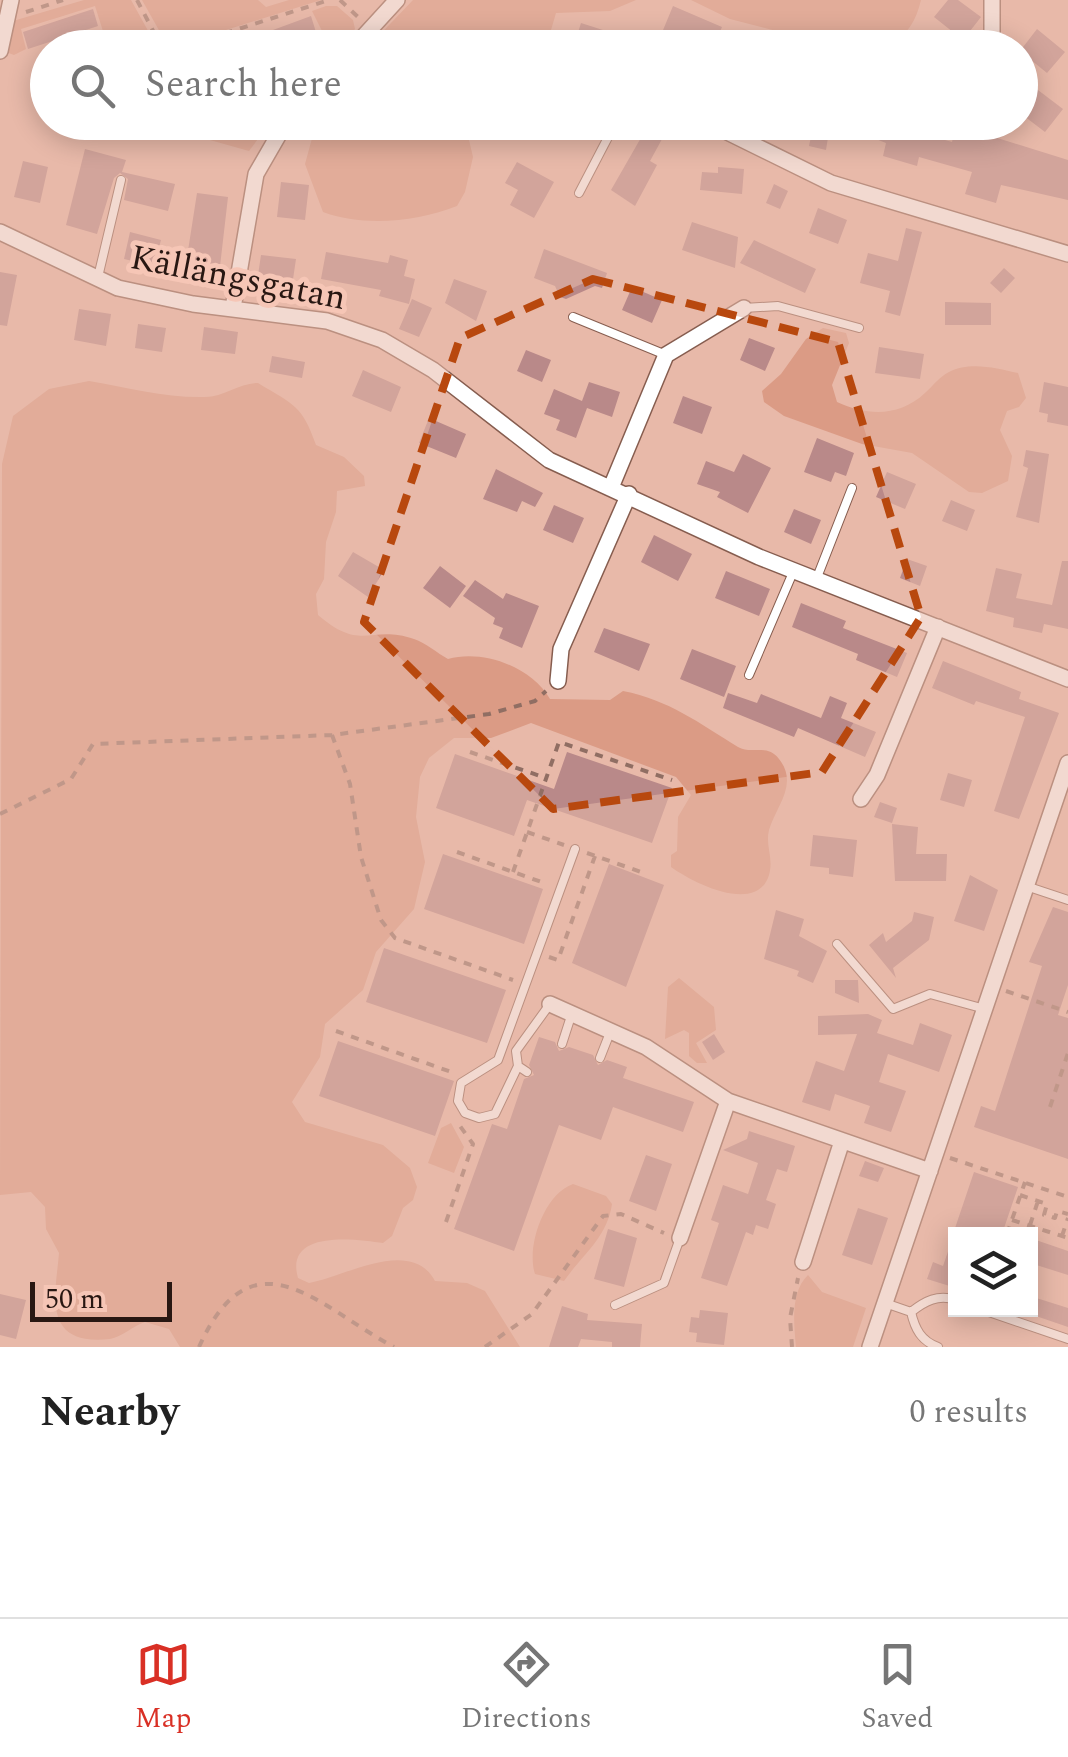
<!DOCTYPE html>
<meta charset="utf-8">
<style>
:root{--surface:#fff;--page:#f2f2f2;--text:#222;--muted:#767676;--line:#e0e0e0;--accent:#d93025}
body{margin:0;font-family:Spectral,serif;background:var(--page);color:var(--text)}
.controls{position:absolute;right:30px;bottom:30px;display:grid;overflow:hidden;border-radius:0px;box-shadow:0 5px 25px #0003}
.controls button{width:90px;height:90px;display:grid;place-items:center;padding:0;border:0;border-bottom:2px solid var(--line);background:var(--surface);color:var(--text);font:50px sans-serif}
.scale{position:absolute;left:30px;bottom:25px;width:142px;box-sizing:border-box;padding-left:10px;border:5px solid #281712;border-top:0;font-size:28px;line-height:35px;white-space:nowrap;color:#281712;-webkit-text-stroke:8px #f6c6b6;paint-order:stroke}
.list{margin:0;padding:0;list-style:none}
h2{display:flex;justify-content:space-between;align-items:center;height:130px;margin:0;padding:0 40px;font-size:42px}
h2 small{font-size:32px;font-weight:400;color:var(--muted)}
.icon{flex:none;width:55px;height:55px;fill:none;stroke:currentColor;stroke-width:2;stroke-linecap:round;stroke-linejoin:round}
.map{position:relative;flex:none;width:1068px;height:1347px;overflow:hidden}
.search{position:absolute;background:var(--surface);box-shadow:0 5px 25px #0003;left:30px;right:30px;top:30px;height:110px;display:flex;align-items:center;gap:25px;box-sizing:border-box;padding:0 35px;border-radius:55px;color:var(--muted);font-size:38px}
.sheet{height:270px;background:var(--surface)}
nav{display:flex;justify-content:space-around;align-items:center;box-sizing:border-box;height:140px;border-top:2px solid var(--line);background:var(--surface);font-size:28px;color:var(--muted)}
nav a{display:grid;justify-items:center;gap:5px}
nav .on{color:var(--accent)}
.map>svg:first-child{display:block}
.green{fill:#db9b85}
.building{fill:#b98989}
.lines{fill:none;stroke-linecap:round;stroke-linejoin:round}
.service-casing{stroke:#865d4f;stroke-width:10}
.minor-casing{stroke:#865d4f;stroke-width:18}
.path{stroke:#906e63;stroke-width:4;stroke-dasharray:8 8;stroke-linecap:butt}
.service{stroke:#fff;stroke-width:8}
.minor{stroke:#fff;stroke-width:15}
.marked{fill:none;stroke:#b8480e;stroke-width:8;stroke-dasharray:20 12;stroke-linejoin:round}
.labels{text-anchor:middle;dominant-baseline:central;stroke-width:10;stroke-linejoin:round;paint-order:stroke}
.street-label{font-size:35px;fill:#281712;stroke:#f6c6b6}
</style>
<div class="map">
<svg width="1068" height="1347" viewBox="0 0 1068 1347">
<rect width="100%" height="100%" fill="#e8b9a9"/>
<path class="green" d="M84 0H131L157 47H108L95 6 21 29 26 49 14 55 6 52 13 21Z
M142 0H258L266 7 289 0H321L169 48Z
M413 0H636L610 11 556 13 546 47H368Z
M691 0H921C906 64 855 48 803 48L788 34 730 19Z
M326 6H337L353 20 355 29 340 47H330L312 11Z
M201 122H270V123L249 151 192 135 188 126Z
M308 123H465L473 157 465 192 457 206C417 222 363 227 323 212L305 164 314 131Z
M823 328 846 333 849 343 832 385 837 402C868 416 899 417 925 393 933 386 939 377 949 372 970 361 996 368 1018 373L1026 398 1019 407 1007 411 1000 430 1012 456 1008 481 982 493 969 492 912 453 862 444 784 416 764 402 762 391 781 374 806 339Z
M89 381C129 388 166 398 205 397 224 397 240 383 258 383 294 405 302 405 316 445L344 457 364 476 365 486 337 491 336 512 326 542 324 579 316 594 318 615C362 653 370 624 414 639 426 643 437 653 448 659 483 649 532 667 550 699L610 700 623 691C669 700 699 723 738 747 751 755 767 743 779 759 799 784 776 806 769 830 765 846 774 858 769 875 757 915 693 883 671 867V855L677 851 678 817 691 795 676 777 531 723 491 738H454L429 758 420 777 416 817 425 862 414 909 376 952 363 990 325 1024 320 1057 292 1102 305 1122 383 1145 410 1168 417 1187 413 1200 403 1208 392 1236 383 1243C356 1239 284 1229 298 1278L309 1283C344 1277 411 1236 435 1281L467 1283 485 1291 520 1347H180L169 1329 145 1322C133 1326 122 1337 110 1339 40 1347 56 1292 59 1253L46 1229 45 1207 31 1192 0 1195 2 464 13 416 49 389Z
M679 978 714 1007 716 1030 696 1043 707 1063H697L689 1056V1033L684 1030 665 1039 668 987Z
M451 1123 464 1147 454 1173 428 1163 441 1128Z
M573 1184 606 1196 612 1204C607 1238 582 1255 564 1281L535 1274C526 1247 544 1194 573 1184Z
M808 1275 822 1292 866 1308 853 1347H796C794 1324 790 1292 808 1275Z"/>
<path class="building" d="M948 0H958L981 17 963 40 934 17Z
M673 6 722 27 719 34 750 48H690L661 35Z
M93 9 98 26 28 49 23 32Z
M311 16 319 42 301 48H224Z
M581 23 606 31 601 48H573Z
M1037 29 1065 52 1047 73 1020 51Z
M1034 87 1063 109 1045 132 1020 113V105Z
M650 122 667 130 650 161 657 165 635 206 611 190Z
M814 122 830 125 826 150 809 146Z
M832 122H883L952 142 956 125 1068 160V200L1001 185 996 203 965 194 972 172 919 157 917 166 883 156 886 143Z
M85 149 126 160 122 172 175 184 168 211 124 200 128 179 120 173 114 178 97 234 66 225Z
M23 161 48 167 40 203 14 197Z
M517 162 554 182 534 218 510 205 518 190 505 183Z
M718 167 744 169 742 194 700 190 702 172 718 173Z
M281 182 309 185 305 220 277 217Z
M774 184 788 191 780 209 766 203Z
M197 193 228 197 219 275 185 270Z
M818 208 847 220 838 244 809 233Z
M692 222 738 237 735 268 682 250Z
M906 228 922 232 900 316 885 312 890 291 860 283 868 253 898 261Z
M130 232 161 240 154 266 124 259Z
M754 240 816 269 805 293 740 263Z
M544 249 607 273 602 288 595 286 566 299 560 297 555 286 534 278Z
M326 252 388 263 390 255 408 260 404 276 415 279 409 304 379 296 381 290 321 279Z
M261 255 296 259 292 286 257 282Z
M1004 268 1015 278 1001 293 990 283Z
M0 272 17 275 7 326 0 325Z
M454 279 487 291 476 321 445 303Z
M632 287 662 300 652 323 622 310Z
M412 299 432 308 419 337 399 329Z
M945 302 991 303V325H945Z
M79 309 111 314 106 346 74 340Z
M138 324 166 328 162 352 135 348Z
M204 327 238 332 235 354 201 350Z
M749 338 775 348 765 371 740 360Z
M879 347 924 354 920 379 875 373Z
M526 350 551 360 542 382 517 371Z
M272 356 305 362 302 378 269 372Z
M363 370 401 387 391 412 352 396Z
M589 382 620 392 612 417 587 408 576 438 556 430 560 420 544 414 554 389 582 401Z
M1044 382 1068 387V426L1047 422 1048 414 1039 412Z
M683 396 712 407 702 434 673 423Z
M429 418 466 434 456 458 419 443Z
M817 438 854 453 846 476 835 472 831 482 804 472Z
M1026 450 1049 454 1039 523 1016 517 1028 468 1023 466Z
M743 454 771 468 748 513 717 497 720 492 697 484 706 461 734 472Z
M496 469 543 493 535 507 522 501 517 512 483 499Z
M887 472 916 484 905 509 876 497Z
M951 500 975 510 967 531 942 521Z
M554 505 584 518 573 543 543 530Z
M794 509 821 520 811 544 784 532Z
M654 535 692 554 678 581 641 562Z
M353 552 384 570 368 597 338 576Z
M907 559 927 566 920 586 900 578Z
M1062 561H1068V629L1044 624 1042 633 1013 627 1014 618 986 611 996 568 1022 574 1016 598 1052 605Z
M440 566 466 586 450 608 423 588Z
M726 571 770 589 759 616 715 598Z
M475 580 503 599 506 593 539 606 522 648 499 638 503 628 493 624 495 618 463 596Z
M801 603 846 621 843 628 907 653 897 677 856 660 858 654 792 627Z
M604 628 650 644 639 671 594 652Z
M692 649 736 666 724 697 680 679Z
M943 661 1021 692 1019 699 1059 713 1019 819 994 811 1025 717 976 701 974 705 932 688Z
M728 693 757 703 761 694 821 718 830 696 847 703 841 718 876 732 865 757 798 728 794 737 723 708Z
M567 752 672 788 652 843 527 800 514 836 436 808 455 754 554 789Z
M948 773 972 780 964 807 940 800Z
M880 802 897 808 892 823 874 817Z
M892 824 918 827 916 854H947L946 881H895Z
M813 835 857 840 853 877 829 874V868L810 866Z
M443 854 543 889 524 944 424 909Z
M609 864 664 885 626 987 572 963Z
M970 875 998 890 984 931 954 921Z
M1053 907 1068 912V985L1058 1015 1068 1018V1159L974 1127 981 1106 995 1111 1042 966 1029 962Z
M776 910 804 919 799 936 827 951 813 983 797 976 799 971 764 959Z
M914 912 934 917 929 940 893 968 896 978 869 945 883 933 886 942 912 921Z
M384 948 506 990 487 1043 366 1002Z
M835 980H858L859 1003 835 993Z
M868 1014 882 1020 877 1033 913 1045 920 1023 952 1035 939 1072 888 1054 879 1082 906 1091 891 1132 864 1123 870 1106 835 1094 830 1111 802 1102 816 1061 844 1071 857 1034 818 1035V1016Z
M714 1034 725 1052 713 1060 702 1042Z
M539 1037 555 1042 559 1051 569 1047 593 1055 598 1065 607 1060 627 1067 623 1078 694 1102 683 1132 613 1107 601 1140 559 1125 514 1251 454 1229 492 1124 507 1129 524 1079 534 1075 529 1065Z
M338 1041 454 1081 435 1136 319 1096Z
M749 1131 795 1146 787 1172 777 1169 766 1200 776 1204 768 1229 756 1225 753 1235 746 1232 727 1286 701 1278 719 1223 711 1220 723 1185 748 1194 758 1163 723 1150 747 1139Z
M646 1155 672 1164 656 1211 629 1201Z
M865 1161 884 1168 878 1182 859 1176Z
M974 1172 1018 1187 1002 1234H953Z
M858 1208 888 1218 872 1265 842 1255Z
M608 1229 637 1238 624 1287 594 1279Z
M953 1237H956V1288L927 1279 933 1262 943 1266Z
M1030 1238 1068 1251V1275L1030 1263Z
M0 1294 26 1300 16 1339 0 1335Z
M1030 1296 1068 1308V1327L1030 1314Z
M562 1306 588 1314 587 1320 642 1324 640 1347H612V1342L581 1339 578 1347H549Z
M700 1310 728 1313 724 1345 696 1342 697 1333 689 1332 691 1317 699 1318Z"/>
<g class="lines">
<g class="service-casing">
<path id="service" d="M579 193 616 122
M98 277 121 180
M744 308 778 306 859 328
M573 317 666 355
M816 580 852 488
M749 675 794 570
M1026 886 1068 900
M837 944 893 1009 930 994 985 1009
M562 1044 572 1013
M600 1058 611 1030
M518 1066 495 1114 479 1118 465 1113 458 1101 461 1083 498 1060 575 849
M527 1072 518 1066 516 1051 550 1004
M885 1303 911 1312
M615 1305 664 1283 680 1238
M983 1310 1068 1339
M911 1312C925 1301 938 1294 956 1300
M911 1312C915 1329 921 1341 938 1347"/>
</g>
<g class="minor-casing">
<path id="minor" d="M992 0V48
M353 48 397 0
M0 51 11 0
M707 122 831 183 1068 254
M0 232 118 288 193 304 327 321 382 340 433 370 549 460 759 557 1068 679
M233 308 256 174 286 122
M612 485 666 355 744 308
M558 681 561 649 629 494
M861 799 877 775 938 627
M550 1004 646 1047 728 1101 930 1171
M680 1238 728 1101
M803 1262 842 1141
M870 1347 1068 763"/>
</g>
<path class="path" d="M137 0 162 48
M340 0 358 17
M26 12 63 0
M179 48 329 0
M332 735 350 784 361 857 381 920 395 938 513 980
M470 752 546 778
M0 814 71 779 93 744 332 735 489 714 535 701 546 691
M527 832 564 845
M457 852 547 884
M587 853 644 873
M513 872 559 742 672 780
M549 957 558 960 595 856
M1006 991 1068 1012
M336 1031 454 1073
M1050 1107 1068 1053
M950 1158 1068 1197
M1020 1195 1047 1204 1044 1215 1055 1218 1057 1211 1068 1214
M1012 1220 1068 1238
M446 1222 473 1144 460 1126
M1030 1225 1038 1201
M1007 1234 1025 1182
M1062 1236 1068 1218
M199 1347C253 1227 320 1308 394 1347
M485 1347 532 1314 603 1216 621 1214 664 1233
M792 1347 790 1318 798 1278"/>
<use href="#service" class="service"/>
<use href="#minor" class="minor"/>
</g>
<path d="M0 0H1068V1347H0ZM593 279 838 342 921 617 822 772 553 809 364 622 460 338Z" fill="#e8b9a9" fill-opacity=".55" fill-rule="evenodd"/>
<path class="marked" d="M593 279 838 342 921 617 822 772 553 809 364 622 460 338Z"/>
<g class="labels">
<g class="street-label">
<text transform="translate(238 278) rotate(11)">Källängsgatan</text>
</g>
</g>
</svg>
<div class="controls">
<button><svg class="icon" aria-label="layers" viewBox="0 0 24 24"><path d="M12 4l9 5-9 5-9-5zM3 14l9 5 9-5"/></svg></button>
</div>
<div class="scale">50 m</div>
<div class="search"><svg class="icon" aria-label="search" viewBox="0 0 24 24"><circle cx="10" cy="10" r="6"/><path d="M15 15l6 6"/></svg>Search here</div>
</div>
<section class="sheet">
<h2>Nearby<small>0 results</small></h2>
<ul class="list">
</ul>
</section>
<nav>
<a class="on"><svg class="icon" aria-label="map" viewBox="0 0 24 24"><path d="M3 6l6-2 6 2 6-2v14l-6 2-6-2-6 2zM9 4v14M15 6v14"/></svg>Map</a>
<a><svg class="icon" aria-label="directions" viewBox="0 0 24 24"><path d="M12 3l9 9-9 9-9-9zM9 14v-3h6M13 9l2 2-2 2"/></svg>Directions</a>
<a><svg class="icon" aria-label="saved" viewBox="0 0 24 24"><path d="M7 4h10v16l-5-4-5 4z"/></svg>Saved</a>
</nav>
